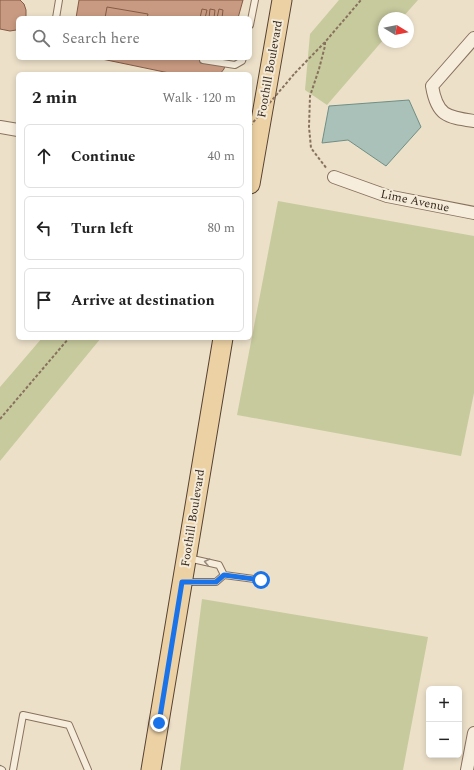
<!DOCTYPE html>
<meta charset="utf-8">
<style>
:root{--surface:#fff;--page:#f6f6f6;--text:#222;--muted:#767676;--line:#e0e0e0}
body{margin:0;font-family:Spectral,serif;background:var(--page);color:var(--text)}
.controls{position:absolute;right:12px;bottom:12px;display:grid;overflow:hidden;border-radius:6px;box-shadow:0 2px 6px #0003}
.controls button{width:36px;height:36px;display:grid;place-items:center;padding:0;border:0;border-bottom:1px solid var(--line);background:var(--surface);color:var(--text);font:20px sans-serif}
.compass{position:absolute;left:378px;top:12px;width:36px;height:36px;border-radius:50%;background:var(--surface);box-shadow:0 2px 6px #0003;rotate:100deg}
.stop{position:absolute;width:12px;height:12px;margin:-9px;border:3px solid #1a73e8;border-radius:50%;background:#fff}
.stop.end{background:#1a73e8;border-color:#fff;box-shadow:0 1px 4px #0008}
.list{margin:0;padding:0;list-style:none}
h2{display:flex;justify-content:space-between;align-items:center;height:52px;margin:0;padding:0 16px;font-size:17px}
h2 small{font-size:13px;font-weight:400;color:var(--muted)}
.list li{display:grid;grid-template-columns:26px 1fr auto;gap:12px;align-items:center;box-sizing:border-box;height:64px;margin:0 8px 8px;padding:0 8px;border:1px solid var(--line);border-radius:6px}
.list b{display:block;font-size:15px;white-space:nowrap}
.list em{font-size:13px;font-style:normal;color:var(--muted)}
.icon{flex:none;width:22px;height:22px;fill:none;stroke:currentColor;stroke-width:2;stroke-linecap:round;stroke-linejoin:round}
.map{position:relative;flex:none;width:474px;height:770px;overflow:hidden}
.search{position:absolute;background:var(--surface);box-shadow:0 2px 6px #0003;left:16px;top:16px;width:236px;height:44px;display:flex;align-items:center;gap:10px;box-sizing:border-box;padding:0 14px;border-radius:6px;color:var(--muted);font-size:15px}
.panel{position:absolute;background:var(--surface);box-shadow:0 2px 6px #0003;left:16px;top:72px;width:236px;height:268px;border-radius:6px}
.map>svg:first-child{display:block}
.green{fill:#c7ca9d}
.water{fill:#a9c1b8;stroke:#708f85}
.building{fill:#c89a81;stroke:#855b46}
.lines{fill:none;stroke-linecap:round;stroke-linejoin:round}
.service-casing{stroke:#88725e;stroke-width:8}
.minor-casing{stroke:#88725e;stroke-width:14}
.primary-casing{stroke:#564132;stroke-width:21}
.path{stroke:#88725e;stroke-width:2;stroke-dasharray:3 2;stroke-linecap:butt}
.service{stroke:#f7eddc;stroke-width:6}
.minor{stroke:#f7eddc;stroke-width:12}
.primary{stroke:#ecd1a4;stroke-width:19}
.path-bridge{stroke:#88725e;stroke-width:2;stroke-dasharray:3 2;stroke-linecap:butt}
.oneway{stroke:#988c7e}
.route{stroke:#1a73e8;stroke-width:5}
.labels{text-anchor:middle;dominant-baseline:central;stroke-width:4;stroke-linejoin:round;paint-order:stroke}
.street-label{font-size:12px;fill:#392b21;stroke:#f4ead8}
</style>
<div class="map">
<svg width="474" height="770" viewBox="0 0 474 770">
<rect width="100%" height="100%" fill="#ece0c9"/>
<path class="green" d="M339 0H418L402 18H384V39L327 105 305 90 310 34Z
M278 201 474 236V393L461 456 237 415Z
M42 338H101L0 461V387Z
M202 599 428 637 403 770H180Z"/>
<path class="water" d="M409 100 421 127 386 166 348 140 322 143 329 106Z"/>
<path class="building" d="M0 0H20L24 4 26 10V18H18V29L16 30 10 31 0 29Z
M79 0H243L238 18H76Z
M107 7 148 14 147 18H105Z
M202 9 207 10 205 18H200Z
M210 9 215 10 214 18H209Z
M219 9 223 10 222 18H217Z
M97 58H227L224 69 220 74H174Z"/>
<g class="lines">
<g class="service-casing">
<path id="service" d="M56 18 59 0
M250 25 255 0
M203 60 235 65 242 61 243 58
M224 575 261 580
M184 582H216L224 575 219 565 188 558
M0 769 2 770
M13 770 23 715 69 725 88 770"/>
</g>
<g class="minor-casing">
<path id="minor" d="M474 38 432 86C437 116 447 117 474 121
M0 127 18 130
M334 177 387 196 474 213
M467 770 474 733"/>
</g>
<g class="primary-casing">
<path id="primary" d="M250 184 282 0
M151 770 223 338"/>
</g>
<path class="path" d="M325 42V46L319 69 310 96 309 127 311 148 327 169
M295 73 325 42 361 0
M0 419 69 338"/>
<use href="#service" class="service"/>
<use href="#minor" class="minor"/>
<use href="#primary" class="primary"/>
<path class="path-bridge" d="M250 126 295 73"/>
</g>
<defs><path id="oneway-chevron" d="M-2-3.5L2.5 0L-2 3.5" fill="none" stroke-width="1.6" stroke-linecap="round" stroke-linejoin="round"/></defs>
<use class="oneway" href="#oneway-chevron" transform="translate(207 562) rotate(-167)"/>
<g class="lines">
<path class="route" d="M159 723 182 582H216L224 575 261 580"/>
</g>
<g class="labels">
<g class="street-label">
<text transform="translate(270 69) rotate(-80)">Foothill Boulevard</text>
<text transform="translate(415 201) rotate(12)">Lime Avenue</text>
<text transform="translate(193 518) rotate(-81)">Foothill Boulevard</text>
</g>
</g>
</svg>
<div class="controls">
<button>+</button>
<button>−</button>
</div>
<svg class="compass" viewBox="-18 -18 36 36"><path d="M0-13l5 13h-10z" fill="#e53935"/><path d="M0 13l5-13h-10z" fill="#767676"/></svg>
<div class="stop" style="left:261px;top:580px"></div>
<div class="stop end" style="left:159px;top:723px"></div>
<div class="search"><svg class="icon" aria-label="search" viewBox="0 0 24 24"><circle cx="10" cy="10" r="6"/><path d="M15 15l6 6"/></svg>Search here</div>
<section class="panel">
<h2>2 min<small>Walk · 120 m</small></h2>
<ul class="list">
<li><svg class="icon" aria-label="ahead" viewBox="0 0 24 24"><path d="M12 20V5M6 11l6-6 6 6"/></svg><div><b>Continue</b></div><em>40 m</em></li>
<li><svg class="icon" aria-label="left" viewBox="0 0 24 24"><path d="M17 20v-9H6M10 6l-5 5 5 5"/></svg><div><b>Turn left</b></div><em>80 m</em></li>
<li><svg class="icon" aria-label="arrive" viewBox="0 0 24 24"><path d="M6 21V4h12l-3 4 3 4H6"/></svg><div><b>Arrive at destination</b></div></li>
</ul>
</section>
</div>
